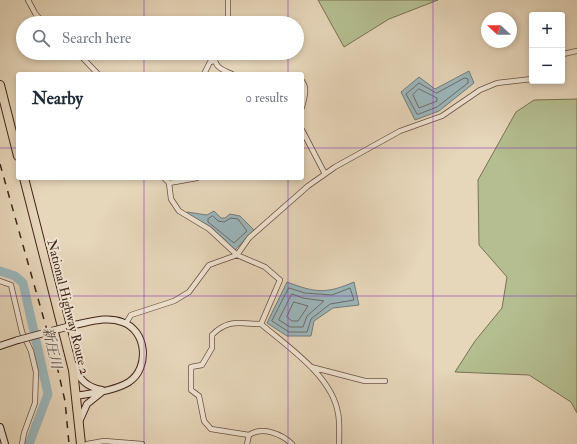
<!DOCTYPE html>
<meta charset="utf-8">
<style>
:root{--surface:#fff;--page:#f2f2f3;--text:#1f2937;--muted:#747a83;--line:#e0e1e3}
body{margin:0;font-family:"IM FELL Double Pica","Noto Serif JP",serif;background:var(--page);color:var(--text)}
.controls{position:absolute;right:12px;top:12px;display:grid;overflow:hidden;border-radius:4px;box-shadow:0 2px 6px #0003}
.controls button{width:36px;height:36px;display:grid;place-items:center;padding:0;border:0;border-bottom:1px solid var(--line);background:var(--surface);color:var(--text);font:20px sans-serif}
.compass{position:absolute;left:481px;top:12px;width:36px;height:36px;border-radius:50%;background:var(--surface);box-shadow:0 2px 6px #0003;rotate:291deg}
.list{margin:0;padding:0;list-style:none}
h2{display:flex;justify-content:space-between;align-items:center;height:52px;margin:0;padding:0 16px;font-size:17px}
h2 small{font-size:13px;font-weight:400;color:var(--muted)}
.icon{flex:none;width:22px;height:22px;fill:none;stroke:currentColor;stroke-width:2;stroke-linecap:round;stroke-linejoin:round}
.map{position:relative;flex:none;width:577px;height:444px;overflow:hidden}
.search{position:absolute;background:var(--surface);box-shadow:0 2px 6px #0003;left:16px;top:16px;width:288px;height:44px;display:flex;align-items:center;gap:10px;box-sizing:border-box;padding:0 14px;border-radius:22px;color:var(--muted);font-size:15px}
.panel{position:absolute;background:var(--surface);box-shadow:0 2px 6px #0003;left:16px;top:72px;width:288px;height:108px;border-radius:4px}
.map>svg:first-child{display:block}
.green{fill:#b4be90;stroke:#7a7154}
.water{fill:#9bb6bb;stroke:#777c7a}
.lines{fill:none;stroke-linecap:round;stroke-linejoin:round}
.shore{stroke:#6e6d6a;stroke-width:1}
.river{stroke:#9bb6bb;stroke-width:9}
.minor-casing{stroke:#6a5041;stroke-width:6}
.secondary-casing{stroke:#402419;stroke-width:8}
.trunk-casing{stroke:#402419;stroke-width:10}
.minor{stroke:#efe4d2;stroke-width:4.5}
.secondary{stroke:#efe4d2;stroke-width:6}
.trunk{stroke:#e6d6ba;stroke-width:8}
.rail{stroke:#402419;stroke-width:1.5;stroke-dasharray:7 7;stroke-linecap:butt}
.secondary-bridge-casing{stroke:#402419;stroke-width:8;stroke-linecap:butt}
.secondary-bridge{stroke:#efe4d2;stroke-width:6}
.grid{fill:none;stroke:#7b2cbf;stroke-width:1;stroke-opacity:0.55}
.labels{text-anchor:middle;dominant-baseline:central;stroke-width:4;stroke-linejoin:round;paint-order:stroke}
.street-label{font-size:13px;fill:#402419;stroke:#efe4d2}
.water-label{font-size:14px;font-style:italic;fill:#574842;stroke:#efe4d2}
</style>
<div class="map">
<svg width="577" height="444" viewBox="0 0 577 444">
<rect width="100%" height="100%" fill="#e6d6ba"/>
<filter id="stains"><feTurbulence type="fractalNoise" baseFrequency=".005" numOctaves="4"/><feColorMatrix values="0 0 0 0 .2 0 0 0 0 .09 0 0 0 0 .02 0 0 0 .5 -.17"/></filter>
<radialGradient id="worn" r=".72"><stop offset=".6" stop-color="#630" stop-opacity="0"/><stop offset="1" stop-color="#630" stop-opacity=".3"/></radialGradient>
<path class="green" d="M318 0H438L389 19 344 47Z
M577 99V413L571 402 529 375 455 372 475 341 502 308 507 277 479 245 478 180 516 112 534 100Z"/>
<path class="water" d="M469 71 474 83 439 111 415 120 401 92 419 77 435 89Z
M214 211 221 218H225L230 214 240 216 254 230 235 250 216 233 189 215 187 212 207 215Z
M287 282C316 293 326 294 354 282L359 305 333 308 314 321 311 336H287L267 323Z"/>
<g class="lines">
<path class="shore" d="M465 78 468 79V83L437 107 419 114H417L406 94 419 83 436 93Z
M419 89 437 98V101L419 108 413 95Z
M213 216 218 221 224 222 231 218 238 219 247 231 234 243 208 222V219Z
M289 288 305 293 332 295 350 288 354 300 330 304 311 319 307 332H289L272 321Z
M292 294 303 298 324 301 307 316 303 327H290L279 320Z
M294 302 308 306 298 321H292L287 317Z"/>
<path class="river" d="M0 271 15 276 23 283 48 394 29 444"/>
<g class="minor-casing">
<path id="minor" d="M28 0 35 13 43 23
M228 23V0
M78 53 98 74
M215 53C213 66 220 69 232 74
M562 56 563 54 577 51
M204 74 210 62 214 61
M302 81C308 89 304 98 302 107
M302 130 325 174
M164 178 169 183 171 199 179 211 209 229 237 255 265 267 280 280 261 324C288 347 332 376 338 413 340 423 339 434 339 444
M169 183 197 178
M0 281 11 285 22 332 31 351 36 372 35 403 24 433 22 444
M126 323 131 315 174 301 189 292 209 265 237 255 249 238 308 186 335 167 400 131 442 116 480 90 497 83 532 79
M311 367 365 381H385
M249 435 211 429 204 421 199 396 191 390V367L202 365 212 348V335C229 318 240 324 261 324
M87 444 104 441 142 444
M247 444 249 435C262 426 282 434 292 444"/>
</g>
<g class="secondary-casing">
<path id="secondary" d="M74 325C90 322 107 316 122 322 147 330 150 368 129 382 114 391 93 393 76 396
M0 346 18 340
M75 366C79 380 87 387 102 390
M79 422 87 404 102 392
M0 427 5 444"/>
</g>
<g class="trunk-casing">
<path id="trunk" d="M0 85 18 156
M24 178 73 370 81 444"/>
</g>
<use href="#minor" class="minor"/>
<use href="#secondary" class="secondary"/>
<use href="#trunk" class="trunk"/>
<path class="rail" d="M0 164 56 362 65 401 69 444"/>
<g class="secondary-bridge-casing">
<path id="secondary-bridge" d="M18 340 74 325"/>
</g>
<use href="#secondary-bridge" class="secondary-bridge"/>
</g>
<path class="grid" d="M144 0V23M288 0V23M433 0V444M144 53V74M288 53V74M0 148H18M302 148H577M144 178V444M288 178V444M0 296H577"/>
<g class="labels">
<g class="street-label">
<text transform="translate(68 307) rotate(76)">National Highway Route 2</text>
</g>
<g class="water-label">
<text transform="translate(52 348) rotate(77)">新圧川</text>
</g>
</g>
<rect width="100%" height="100%" filter="url(#stains)"/>
<rect width="100%" height="100%" fill="url(#worn)"/>
</svg>
<div class="controls">
<button>+</button>
<button>−</button>
</div>
<svg class="compass" viewBox="-18 -18 36 36"><path d="M0-13l5 13h-10z" fill="#e53935"/><path d="M0 13l5-13h-10z" fill="#747a83"/></svg>
<div class="search"><svg class="icon" aria-label="search" viewBox="0 0 24 24"><circle cx="10" cy="10" r="6"/><path d="M15 15l6 6"/></svg>Search here</div>
<section class="panel">
<h2>Nearby<small>0 results</small></h2>
<ul class="list">
</ul>
</section>
</div>
